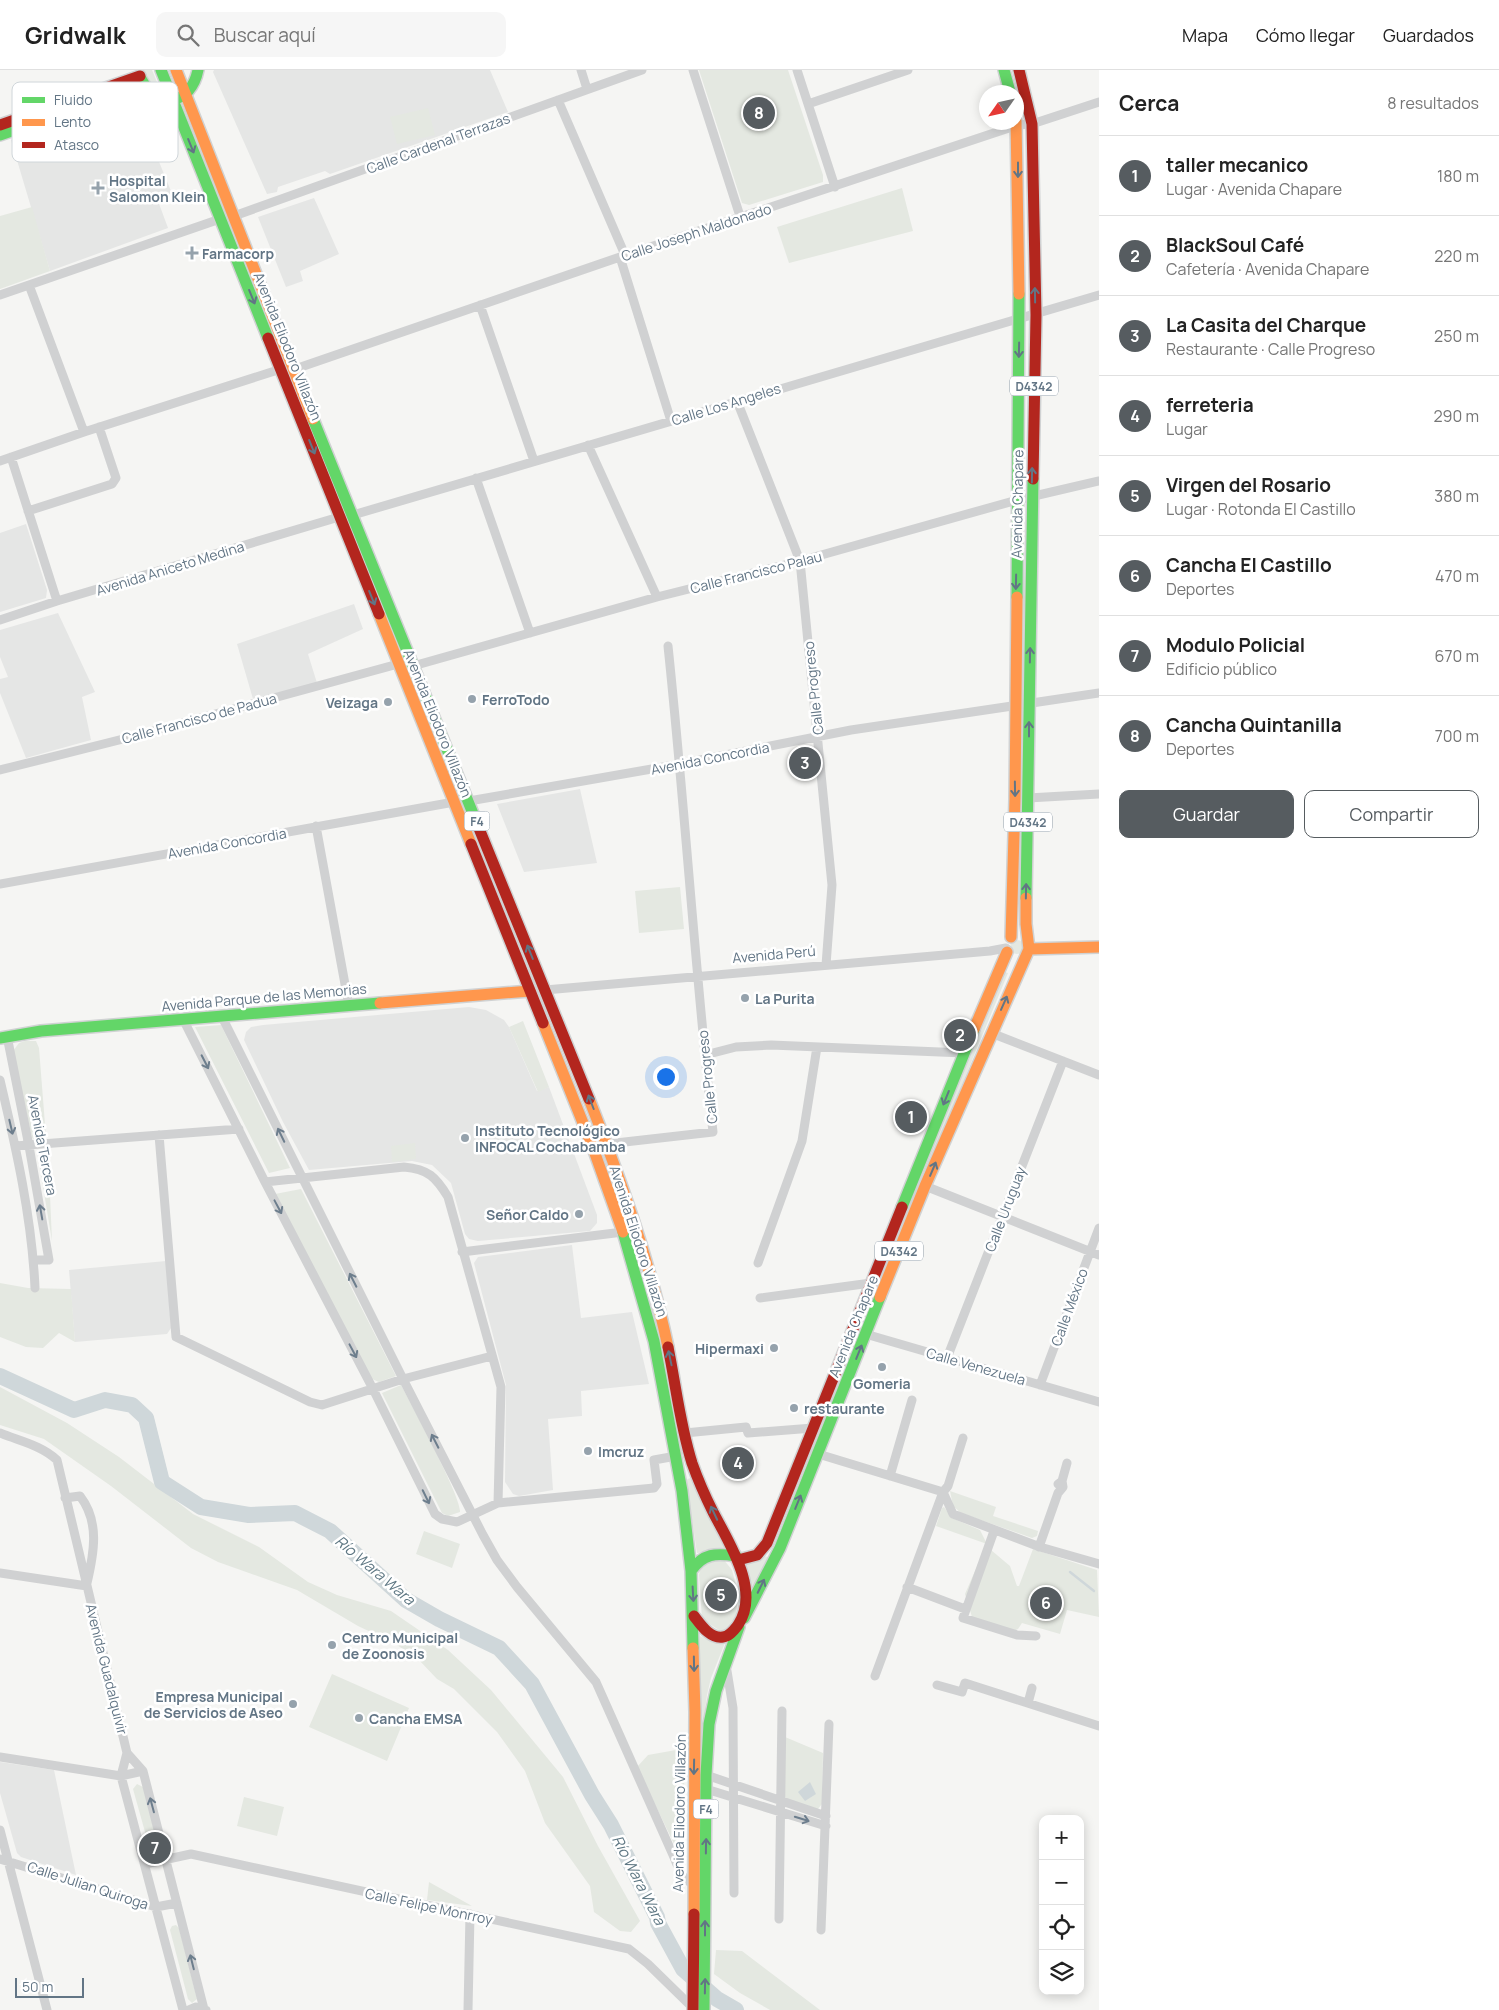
<!DOCTYPE html>
<html lang="es">
<meta charset="utf-8">
<style>
:root{--surface:#fff;--page:#f6f6f6;--text:#222;--muted:#767676;--line:#e0e0e0;--accent:#565c60}
body{margin:0;font-family:Manrope,sans-serif;background:var(--page);color:var(--text)}
.controls{position:absolute;right:15px;bottom:15px;display:grid;overflow:hidden;border-radius:10px;box-shadow:0 2px 12px #0003}
.controls button{width:45px;height:45px;display:grid;place-items:center;padding:0;border:0;border-bottom:1px solid var(--line);background:var(--surface);color:var(--text);font:25px sans-serif}
.compass{position:absolute;left:979px;top:15px;width:45px;height:45px;border-radius:50%;background:var(--surface);box-shadow:0 2px 12px #0003;rotate:236deg}
.scale{position:absolute;left:15px;bottom:12px;width:69px;box-sizing:border-box;padding-left:5px;border:2px solid #627585;border-top:0;font-size:14px;line-height:18px;white-space:nowrap;color:#627585;-webkit-text-stroke:4px #fff;paint-order:stroke}
.you{position:absolute;left:665px;top:1006px;width:18px;height:18px;margin:-12px;border:4px solid #fff;border-radius:50%;background:#1a73e8;box-shadow:0 0 0 8px #1a73e833}
.badge{display:grid;place-items:center;width:32px;height:32px;border-radius:50%;background:var(--accent);color:#fff;font-size:16px;font-weight:700}
.pin{position:absolute;translate:-50% -50%;border:2px solid #fff;box-shadow:0 1px 5px #0006}
.list{margin:0;padding:0;list-style:none}
h2{display:flex;justify-content:space-between;align-items:center;height:65px;margin:0;padding:0 20px;font-size:21px}
h2 small{font-size:16px;font-weight:400;color:var(--muted)}
.list li{display:grid;grid-template-columns:32px 1fr auto;gap:15px;align-items:center;box-sizing:border-box;height:80px;padding:0 20px;border-top:1px solid var(--line)}
.list b{display:block;font-size:19px;white-space:nowrap}
.list p{margin:0;font-size:16px;white-space:nowrap;color:var(--muted)}
.list em{font-size:16px;font-style:normal;color:var(--muted)}
.actions{display:flex;gap:10px;padding:15px 20px}
.actions a{flex:1;padding:11px 0;border:1px solid var(--accent);border-radius:10px;text-align:center;font-size:18px;color:var(--accent)}
.actions .main{background:var(--accent);color:#fff}
.icon{flex:none;width:28px;height:28px;fill:none;stroke:currentColor;stroke-width:2;stroke-linecap:round;stroke-linejoin:round}
.map{position:relative;flex:none;width:1099px;height:1940px;overflow:hidden}
header{display:flex;align-items:center;gap:30px;box-sizing:border-box;height:70px;padding:0 25px;background:var(--surface);border-bottom:1px solid var(--line)}
header strong{font-size:24px}
nav{display:flex;gap:28px;margin-inline-start:auto;font-size:18px}
.search{width:350px;height:45px;background:var(--page);display:flex;align-items:center;gap:12px;box-sizing:border-box;padding:0 18px;border-radius:10px;color:var(--muted);font-size:19px}
main{display:flex}
aside{flex:1;background:var(--surface)}
.map>svg:first-child{display:block}
.built{fill:#e5e6e5}
.green{fill:#e4e8e1}
.water{fill:#cfd7da}
.lines{fill:none;stroke-linecap:round;stroke-linejoin:round}
.stream{stroke:#cfd7da;stroke-width:2.5}
.river{stroke:#cfd7da;stroke-width:16}
.fast-casing{stroke:#d0d2d3;stroke-width:14}
.slow-casing{stroke:#d0d2d3;stroke-width:14}
.jam-casing{stroke:#d0d2d3;stroke-width:14}
.street{stroke:#d0d1d2;stroke-width:9}
.fast{stroke:#63d668;stroke-width:11}
.slow{stroke:#ff974d;stroke-width:11}
.jam{stroke:#b3261e;stroke-width:11}
.oneway{stroke:#627585}
.oneway2{stroke:#6d7e8d}
.poi-dot{fill:#95a2ac;stroke:#fff;stroke-width:2}
.labels{text-anchor:middle;dominant-baseline:central;stroke-width:5;stroke-linejoin:round;paint-order:stroke}
.shield{fill:#fff;stroke:#919eaa;stroke-width:1}
.shield-label{font-size:12px;font-weight:bold;fill:#627585}
.street-label{font-size:14px;fill:#627585;stroke:#fff}
.poi-label{font-size:14px;font-weight:bold;fill:#627585;stroke:#fff;text-anchor:start}
.water-label{font-size:15px;font-style:italic;fill:#5e7783;stroke:#fff}
.key{fill:#fff;stroke:#d0d6da;stroke-width:1}
.key-label{font-size:14px;fill:#627585}
</style>
<header>
<strong>Gridwalk</strong>
<div class="search"><svg class="icon" aria-label="search" viewBox="0 0 24 24"><circle cx="10" cy="10" r="6"/><path d="M15 15l6 6"/></svg>Buscar aquí</div>
<nav><a>Mapa</a><a>Cómo llegar</a><a>Guardados</a></nav>
</header>
<main>
<div class="map">
<svg width="1099" height="1940" viewBox="0 0 1099 1940">
<rect width="100%" height="100%" fill="#f5f5f3"/>
<path class="built" d="M214 0H490L508 42 330 104 325 101 278 117 277 122 267 124 213 2Z
M122 31 135 33 173 126 158 131 168 158 50 201 11 70Z
M314 128 339 184 300 201 303 211 286 217 258 147Z
M26 454 47 520 46 528 0 542V463Z
M354 534 363 559 308 584 317 613 253 629 237 574Z
M58 543 95 622 82 627 91 670 26 688 0 623V609L8 607 0 587V560Z
M580 719 597 793 524 802 497 734Z
M469 937 486 940 504 950 509 957 537 1021 549 1017 597 1145V1153L590 1161 478 1171 469 1169 465 1164 451 1113 432 1095 412 1091 309 1100 283 1052 244 970 246 962 251 957 263 955Z
M572 1175 581 1248 632 1242 649 1314 581 1321 582 1346 548 1349 553 1420 519 1426 513 1424 505 1412 506 1315 474 1193 478 1187Z
M166 1191 171 1258 167 1264 75 1272 69 1200Z
M0 1692 54 1700 76 1805 21 1787 17 1783 0 1723Z"/>
<path class="green" d="M143 0H152L162 24 154 21Z
M699 0H788L823 105V112L749 135 742 133Z
M428 38 435 65 397 74 390 47Z
M902 118 913 161 789 193 777 157Z
M32 137 50 201 0 219V146Z
M680 817 684 859 639 863 635 821Z
M1010 877a7 7 0 1 1 14 0a7 7 0 1 1-14 0Z
M1005 902 1008 903 863 1255 860 1254Z
M523 951 549 1017 538 1022 509 957Z
M221 955 290 1098 269 1103 195 957Z
M25 971H36L39 978 46 1067 34 1069 32 1068 13 981 19 973Z
M415 1073 416 1089 392 1092 391 1076Z
M37 1080H48L52 1171Z
M301 1119 396 1306 379 1312 372 1309 275 1124Z
M0 1213 28 1218 71 1219 75 1272 59 1263 43 1278 26 1277 0 1267Z
M401 1315C411 1334 462 1428 460 1442L448 1446 442 1443 382 1323Z
M0 1317 67 1353 119 1387 193 1444 259 1477 308 1512 337 1525 391 1541 448 1580 491 1620 563 1707 598 1776 640 1851 631 1862 620 1861 594 1842 590 1816 545 1753 525 1701 497 1662 454 1619 437 1609 419 1590 394 1573 358 1556 297 1520 218 1492 191 1478 111 1416 44 1369 0 1355Z
M690 1408 727 1480 697 1483 686 1410Z
M950 1421 996 1437 993 1446 1038 1461 1037 1466 1032 1468 961 1443 953 1436Z
M944 1437 952 1448 980 1460 987 1474 936 1456 942 1438Z
M424 1461 460 1474 452 1498 416 1484Z
M1033 1479 1097 1500 1099 1547 1067 1540 1060 1564 1022 1553 1018 1559 1014 1561 972 1547 965 1524 984 1480H991L1010 1496 1017 1516H1019Z
M764 1486 768 1487 751 1526 745 1492Z
M706 1490H724L732 1500 738 1523 736 1547 722 1562 702 1549 699 1505 700 1499Z
M700 1566 714 1573H725L711 1608 707 1625 700 1679Z
M332 1604 409 1638 387 1691 309 1657Z
M785 1667 823 1683 822 1734 817 1740 786 1729 784 1726Z
M685 1673 683 1778 680 1782 676 1778 637 1697 648 1685 676 1680Z
M137 1714 143 1717 161 1787 153 1789 152 1787 133 1719Z
M244 1727 284 1737 277 1766 237 1756Z
M429 1812 472 1836 427 1830Z
M176 1855 179 1858 197 1929 192 1933 188 1929 170 1860 172 1856Z
M716 1880 742 1881 820 1940H770L740 1923 714 1904Z"/>
<path class="water" d="M810 1712 816 1724 805 1731 798 1722Z"/>
<g class="lines">
<path class="stream" d="M1070 1502 1094 1521"/>
<path class="river" d="M0 1306 74 1340 105 1330 132 1335 146 1348 162 1412 201 1437 249 1445 295 1443 330 1461 406 1530 439 1549 499 1578 532 1614 592 1725 611 1755 657 1847 658 1853 683 1899 717 1929 736 1940"/>
<g class="fast-casing">
<path id="fast" d="M161 0 268 268
M1004 0 1010 22
M141 9C158 40 191 35 198 0
M0 65 143 15
M313 349 476 751
M1017 527 1019 224
M1026 828 1033 409
M0 968 41 961 380 933
M902 1137 974 959
M623 1162 654 1271 682 1421 691 1501 693 1578
M691 1501C703 1483 716 1483 736 1486
M744 1548 780 1478 880 1227
M704 1940 706 1705 709 1654 716 1621 739 1557"/>
</g>
<g class="slow-casing">
<path id="slow" d="M176 0 313 349
M1016 51 1019 224
M379 544 471 774
M1011 867 1015 729 1017 527
M1029 879 1099 877
M380 933 530 921
M543 953 593 1078 623 1162
M974 959 1007 882
M589 1029C621 1110 650 1192 668 1277
M880 1227 925 1116 1029 879 1026 854V828
M693 1578 695 1642 694 1844"/>
</g>
<g class="jam-casing">
<path id="jam" d="M1019 0 1032 54 1036 245 1033 409
M0 55 140 6
M268 268 379 544
M476 751 589 1029
M471 774 543 953
M668 1277C676 1316 680 1355 692 1393 698 1410 705 1426 713 1442 729 1473 761 1521 738 1555 734 1560 730 1566 723 1567 710 1569 701 1555 694 1546
M738 1490 757 1485 767 1473 902 1137
M693 1940 694 1844"/>
</g>
<path class="street" d="M581 0 587 19
M693 0 740 146
M797 0 835 117
M558 30 625 185
M808 34 908 0
M234 146 642 0
M620 187 671 351
M29 215 84 362
M0 225 220 149
M480 235 534 391
M295 299 620 187 1018 55 1032 54 1099 32
M737 331 800 491 832 815 826 895
M588 375 657 527
M11 387 57 531
M0 391 84 362 281 299
M476 408 530 563
M28 441 112 414 116 408 99 357
M353 445 1099 225
M0 550 57 531 339 447
M413 596 657 527 800 491 1017 430 1099 411
M0 700 135 666 398 594
M1028 728 1099 724
M469 731 680 694 851 660 1099 623
M316 756 349 936
M0 814 454 732
M545 920 990 881 1006 878
M221 945 403 1309 483 1465 497 1490 517 1517 596 1612 673 1785C678 1796 681 1809 693 1814
M183 949 265 1112 373 1319 435 1444 442 1449 457 1452 498 1433 654 1418 657 1414 654 1390 676 1386
M991 963 1099 1005
M7 966 29 1076 49 1190H34
M705 985 736 977 771 975 964 983
M0 1010C16 1078 32 1148 35 1218
M159 1065 176 1267 310 1332 322 1335 403 1309 492 1286
M607 1074 713 1062C695 900 685 738 668 576
M15 1076 239 1059
M265 1112 404 1097C428 1099 436 1107 448 1127L501 1317 498 1433
M925 1116 1099 1185
M462 1182 623 1162
M758 1193 802 1071 817 977
M760 1228 871 1213
M862 1263 1099 1332
M947 1288 1063 991
M1040 1315 1099 1158
M0 1363C19 1371 41 1375 57 1390L127 1683 121 1706 183 1940
M685 1363 746 1357 748 1363 813 1358
M815 1383 943 1422 953 1444 1040 1477 1099 1494
M890 1406 912 1330
M1058 1414 1062 1411 1067 1393
M65 1428 80 1426C100 1452 94 1483 87 1513
M994 1461 963 1548 1017 1565 1036 1566
M1039 1477 1058 1423 1063 1417 1062 1411
M0 1503 87 1516
M907 1517 965 1539
M727 1601 733 1638 734 1823
M875 1606 943 1422 948 1416 963 1368
M937 1615 962 1622 965 1613 1099 1656
M1028 1633 1032 1618
M127 1683 143 1701 204 1939
M0 1687 121 1706 143 1701
M706 1705 826 1746
M706 1719 826 1756
M0 1760 47 1940
M0 1789 156 1837 177 1833
M145 1794 191 1784 629 1879 648 1894 693 1938
M779 1849 782 1641
M821 1860 829 1654
M189 1940 196 1937 206 1940
M468 1940 470 1844"/>
<use href="#fast" class="fast"/>
<use href="#slow" class="slow"/>
<use href="#jam" class="jam"/>
</g>
<defs><path id="oneway-shaft" d="M-6 0H5M1.5-3L5.5 0L1.5 3" fill="none" stroke-width="1.6" stroke-linecap="round" stroke-linejoin="round" transform="scale(1.25)"/></defs>
<g class="oneway">
<use href="#oneway-shaft" transform="translate(191 76) rotate(68)"/>
<use href="#oneway-shaft" transform="translate(1018 100) rotate(90)"/>
<use href="#oneway-shaft" transform="translate(1035 225) rotate(-91)"/>
<use href="#oneway-shaft" transform="translate(252 227) rotate(68)"/>
<use href="#oneway-shaft" transform="translate(1019 280) rotate(91)"/>
<use href="#oneway-shaft" transform="translate(312 377) rotate(68)"/>
<use href="#oneway-shaft" transform="translate(1032 405) rotate(-89)"/>
<use href="#oneway-shaft" transform="translate(1016 512) rotate(91)"/>
<use href="#oneway-shaft" transform="translate(372 528) rotate(68)"/>
<use href="#oneway-shaft" transform="translate(1030 585) rotate(-89)"/>
<use href="#oneway-shaft" transform="translate(1029 659) rotate(-90)"/>
<use href="#oneway-shaft" transform="translate(1015 719) rotate(89)"/>
<use href="#oneway-shaft" transform="translate(1026 821) rotate(-89)"/>
<use href="#oneway-shaft" transform="translate(530 882) rotate(-112)"/>
<use href="#oneway-shaft" transform="translate(1004 933) rotate(-66)"/>
<use href="#oneway-shaft" transform="translate(946 1028) rotate(112)"/>
<use href="#oneway-shaft" transform="translate(591 1032) rotate(-111)"/>
<use href="#oneway-shaft" transform="translate(933 1099) rotate(-67)"/>
<use href="#oneway-shaft" transform="translate(859 1282) rotate(-68)"/>
<use href="#oneway-shaft" transform="translate(670 1288) rotate(-102)"/>
<use href="#oneway-shaft" transform="translate(798 1432) rotate(-68)"/>
<use href="#oneway-shaft" transform="translate(714 1443) rotate(-115)"/>
<use href="#oneway-shaft" transform="translate(761 1516) rotate(-64)"/>
<use href="#oneway-shaft" transform="translate(693 1524) rotate(87)"/>
<use href="#oneway-shaft" transform="translate(694 1594) rotate(89)"/>
<use href="#oneway-shaft" transform="translate(694 1697) rotate(91)"/>
<use href="#oneway-shaft" transform="translate(706 1776) rotate(-89)"/>
<use href="#oneway-shaft" transform="translate(705 1858) rotate(-90)"/>
<use href="#oneway-shaft" transform="translate(705 1916) rotate(-89)"/>
</g>
<g class="oneway2">
<use href="#oneway-shaft" transform="translate(205 992) rotate(63)"/>
<use href="#oneway-shaft" transform="translate(11 1057) rotate(77)"/>
<use href="#oneway-shaft" transform="translate(281 1065) rotate(-116)"/>
<use href="#oneway-shaft" transform="translate(278 1137) rotate(62)"/>
<use href="#oneway-shaft" transform="translate(41 1142) rotate(-100)"/>
<use href="#oneway-shaft" transform="translate(353 1210) rotate(-117)"/>
<use href="#oneway-shaft" transform="translate(353 1281) rotate(62)"/>
<use href="#oneway-shaft" transform="translate(435 1371) rotate(-117)"/>
<use href="#oneway-shaft" transform="translate(426 1427) rotate(64)"/>
<use href="#oneway-shaft" transform="translate(152 1735) rotate(-105)"/>
<use href="#oneway-shaft" transform="translate(802 1749) rotate(17)"/>
<use href="#oneway-shaft" transform="translate(192 1892) rotate(-104)"/>
</g>
<g class="poi-dot">
<path d="M95.5 110.5h5v5h5v5h-5v5h-5v-5h-5v-5h5z"/>
<path d="M189.5 175.5h5v5h5v5h-5v5h-5v-5h-5v-5h5z"/>
<circle cx="472" cy="629" r="5"/>
<circle cx="388" cy="632" r="5"/>
<circle cx="745" cy="928" r="5"/>
<circle cx="465" cy="1068" r="5"/>
<circle cx="579" cy="1144" r="5"/>
<circle cx="774" cy="1278" r="5"/>
<circle cx="882" cy="1297" r="5"/>
<circle cx="794" cy="1338" r="5"/>
<circle cx="588" cy="1381" r="5"/>
<circle cx="332" cy="1575" r="5"/>
<circle cx="293" cy="1634" r="5"/>
<circle cx="359" cy="1648" r="5"/>
</g>
<g class="labels">
<g class="shield">
<rect x="1010" y="306.5" width="48" height="19" rx="4"/>
<rect x="464.5" y="741.5" width="25" height="19" rx="4"/>
<rect x="1004" y="742.5" width="48" height="19" rx="4"/>
<rect x="875" y="1171.5" width="48" height="19" rx="4"/>
<rect x="693.5" y="1729.5" width="25" height="19" rx="4"/>
</g>
<g class="shield-label">
<text x="1034" y="316">D4342</text>
<text x="477" y="751">F4</text>
<text x="1028" y="752">D4342</text>
<text x="899" y="1181">D4342</text>
<text x="706" y="1739">F4</text>
</g>
<g class="street-label">
<text transform="translate(438 73) rotate(-20)">Calle Cardenal Terrazas</text>
<text transform="translate(696 162) rotate(-18)">Calle Joseph Maldonado</text>
<text transform="translate(288 276) rotate(68)">Avenida Eliodoro Villazón</text>
<text transform="translate(726 334) rotate(-17)">Calle Los Angeles</text>
<text transform="translate(1017 434) rotate(-89)">Avenida Chapare</text>
<text transform="translate(170 498) rotate(-17)">Avenida Aniceto Medina</text>
<text transform="translate(756 502) rotate(-14)">Calle Francisco Palau</text>
<text transform="translate(813 618) rotate(-96)">Calle Progreso</text>
<text transform="translate(199 648) rotate(-15)">Calle Francisco de Padua</text>
<text transform="translate(438 653) rotate(68)">Avenida Eliodoro Villazón</text>
<text transform="translate(710 688) rotate(-11)">Avenida Concordia</text>
<text transform="translate(227 773) rotate(-10)">Avenida Concordia</text>
<text transform="translate(774 884) rotate(-5)">Avenida Perú</text>
<text transform="translate(264 927) rotate(-5)">Avenida Parque de las Memorias</text>
<text transform="translate(707 1007) rotate(-96)">Calle Progreso</text>
<text transform="translate(43 1075) rotate(79)">Avenida Tercera</text>
<text transform="translate(1005 1139) rotate(-69)">Calle Uruguay</text>
<text transform="translate(639 1171) rotate(72)">Avenida Eliodoro Villazón</text>
<text transform="translate(1069 1237) rotate(-70)">Calle México</text>
<text transform="translate(853 1256) rotate(-68)">Avenida Chapare</text>
<text transform="translate(976 1296) rotate(16)">Calle Venezuela</text>
<text transform="translate(107 1599) rotate(76)">Avenida Guadalquivir</text>
<text transform="translate(679 1743) rotate(-89)">Avenida Eliodoro Villazón</text>
<text transform="translate(88 1815) rotate(18)">Calle Julian Quiroga</text>
<text transform="translate(429 1836) rotate(12)">Calle Felipe Monrroy</text>
</g>
<g class="poi-label">
<text x="109" y="110">Hospital<tspan x="109" dy="16">Salomon Klein</tspan></text>
<text x="202" y="183">Farmacorp</text>
<text x="482" y="629">FerroTodo</text>
<text x="378" y="632" text-anchor="end">Veizaga</text>
<text x="755" y="928">La Purita</text>
<text x="475" y="1060">Instituto Tecnológico<tspan x="475" dy="16">INFOCAL Cochabamba</tspan></text>
<text x="569" y="1144" text-anchor="end">Señor Caldo</text>
<text x="764" y="1278" text-anchor="end">Hipermaxi</text>
<text x="882" y="1313" text-anchor="middle">Gomeria</text>
<text x="804" y="1338">restaurante</text>
<text x="598" y="1381">Imcruz</text>
<text x="342" y="1567">Centro Municipal<tspan x="342" dy="16">de Zoonosis</tspan></text>
<text x="283" y="1626" text-anchor="end">Empresa Municipal<tspan x="283" dy="16">de Servicios de Aseo</tspan></text>
<text x="369" y="1648">Cancha EMSA</text>
</g>
<g class="water-label">
<text transform="translate(375 1500) rotate(40)">Río Wara Wara</text>
<text transform="translate(639 1810) rotate(63)">Río Wara Wara</text>
</g>
</g>
<rect x="12" y="12" width="166" height="80" rx="8" class="key"/>
<rect x="22" y="27" width="23" height="6" fill="#63d668"/>
<rect x="22" y="49" width="23" height="7" fill="#ff974d"/>
<rect x="22" y="72" width="23" height="6" fill="#b3261e"/>
<g class="key-label">
<text x="54" y="35">Fluido</text>
<text x="54" y="57">Lento</text>
<text x="54" y="80">Atasco</text>
</g>
</svg>
<div class="controls">
<button>+</button>
<button>−</button>
<button><svg class="icon" aria-label="locate" viewBox="0 0 24 24"><circle cx="12" cy="12" r="6"/><path d="M12 2v4M12 18v4M2 12h4M18 12h4"/></svg></button>
<button><svg class="icon" aria-label="layers" viewBox="0 0 24 24"><path d="M12 4l9 5-9 5-9-5zM3 14l9 5 9-5"/></svg></button>
</div>
<svg class="compass" viewBox="-18 -18 36 36"><path d="M0-13l5 13h-10z" fill="#e53935"/><path d="M0 13l5-13h-10z" fill="#767676"/></svg>
<div class="scale">50 m</div>
<div class="you"></div>
<div class="pin badge" style="left:911px;top:1047px">1</div>
<div class="pin badge" style="left:960px;top:965px">2</div>
<div class="pin badge" style="left:805px;top:693px">3</div>
<div class="pin badge" style="left:738px;top:1393px">4</div>
<div class="pin badge" style="left:721px;top:1525px">5</div>
<div class="pin badge" style="left:1046px;top:1533px">6</div>
<div class="pin badge" style="left:155px;top:1778px">7</div>
<div class="pin badge" style="left:759px;top:43px">8</div>
</div>
<aside>
<h2>Cerca<small>8 resultados</small></h2>
<ul class="list">
<li><span class="badge">1</span><div><b>taller mecanico</b><p>Lugar · Avenida Chapare</p></div><em>180 m</em></li>
<li><span class="badge">2</span><div><b>BlackSoul Café</b><p>Cafetería · Avenida Chapare</p></div><em>220 m</em></li>
<li><span class="badge">3</span><div><b>La Casita del Charque</b><p>Restaurante · Calle Progreso</p></div><em>250 m</em></li>
<li><span class="badge">4</span><div><b>ferreteria</b><p>Lugar</p></div><em>290 m</em></li>
<li><span class="badge">5</span><div><b>Virgen del Rosario</b><p>Lugar · Rotonda El Castillo</p></div><em>380 m</em></li>
<li><span class="badge">6</span><div><b>Cancha El Castillo</b><p>Deportes</p></div><em>470 m</em></li>
<li><span class="badge">7</span><div><b>Modulo Policial</b><p>Edificio público</p></div><em>670 m</em></li>
<li><span class="badge">8</span><div><b>Cancha Quintanilla</b><p>Deportes</p></div><em>700 m</em></li>
</ul>
<div class="actions"><a class="main">Guardar</a><a>Compartir</a></div>
</aside>
</main>
